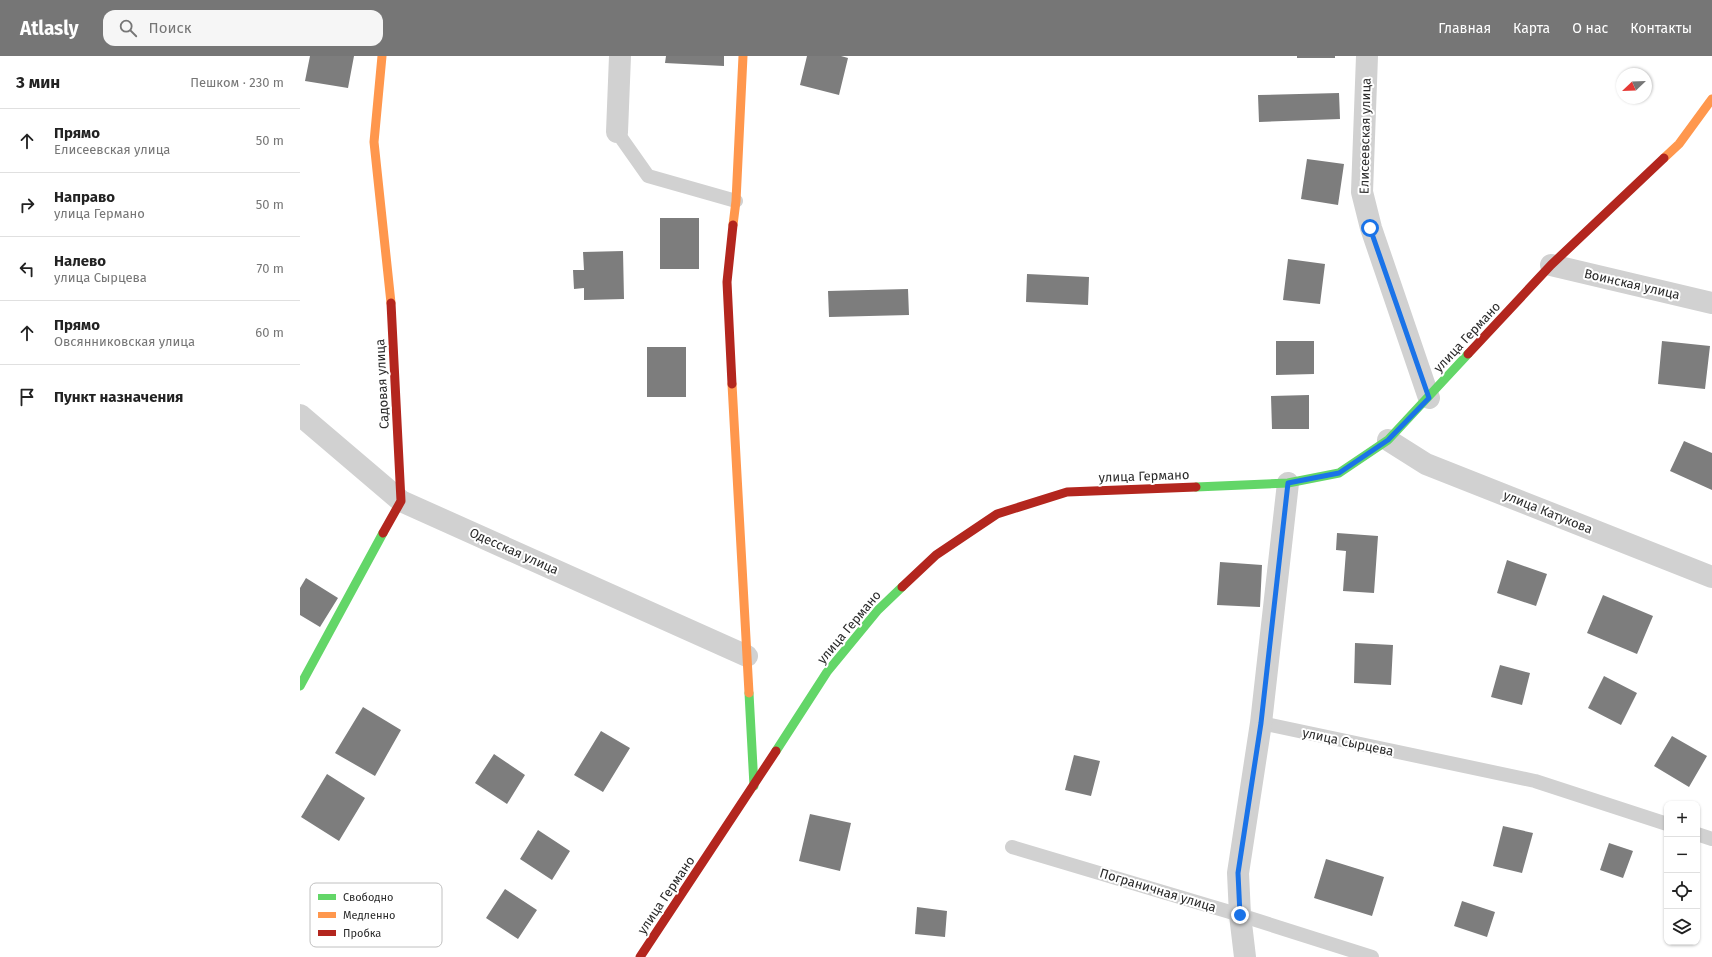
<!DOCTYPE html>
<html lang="ru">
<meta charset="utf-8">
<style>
:root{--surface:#fff;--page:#f6f6f6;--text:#222;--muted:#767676;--line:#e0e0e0;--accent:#767676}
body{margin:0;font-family:"Fira Sans",sans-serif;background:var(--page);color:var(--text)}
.controls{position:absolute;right:12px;bottom:12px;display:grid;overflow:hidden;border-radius:8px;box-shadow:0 1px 3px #0004}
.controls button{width:36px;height:36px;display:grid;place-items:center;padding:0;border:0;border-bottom:1px solid var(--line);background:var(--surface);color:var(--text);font:20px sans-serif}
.compass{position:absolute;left:1316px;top:12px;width:36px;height:36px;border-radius:50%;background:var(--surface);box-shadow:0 1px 3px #0004;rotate:247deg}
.stop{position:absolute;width:12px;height:12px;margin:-9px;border:3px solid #1a73e8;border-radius:50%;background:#fff}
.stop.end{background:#1a73e8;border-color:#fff;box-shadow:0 1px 4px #0008}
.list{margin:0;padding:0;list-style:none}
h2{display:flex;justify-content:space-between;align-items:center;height:52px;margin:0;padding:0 16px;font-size:17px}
h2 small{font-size:13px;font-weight:400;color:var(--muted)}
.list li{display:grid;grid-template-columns:26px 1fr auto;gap:12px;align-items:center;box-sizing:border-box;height:64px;padding:0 16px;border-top:1px solid var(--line)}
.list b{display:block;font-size:15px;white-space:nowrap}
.list p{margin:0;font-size:13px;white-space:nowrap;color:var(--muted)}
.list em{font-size:13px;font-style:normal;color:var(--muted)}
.icon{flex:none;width:22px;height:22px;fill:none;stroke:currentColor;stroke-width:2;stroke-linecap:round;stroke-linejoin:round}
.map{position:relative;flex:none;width:1412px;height:901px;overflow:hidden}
header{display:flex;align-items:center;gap:24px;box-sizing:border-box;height:56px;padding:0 20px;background:var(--accent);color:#fff}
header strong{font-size:19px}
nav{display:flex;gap:22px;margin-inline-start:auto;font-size:14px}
.search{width:280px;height:36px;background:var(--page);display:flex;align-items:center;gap:10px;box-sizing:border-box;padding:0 14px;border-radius:12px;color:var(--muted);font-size:15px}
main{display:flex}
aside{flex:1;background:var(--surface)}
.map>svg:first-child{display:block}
.building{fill:#7d7d7d}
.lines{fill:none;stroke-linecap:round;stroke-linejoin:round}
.lane{stroke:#d1d1d1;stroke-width:14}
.street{stroke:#d1d1d1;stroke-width:22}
.fast{stroke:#63d668;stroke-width:9}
.slow{stroke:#ff974d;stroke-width:9}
.jam{stroke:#b3261e;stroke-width:9}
.route{stroke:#1a73e8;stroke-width:5}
.labels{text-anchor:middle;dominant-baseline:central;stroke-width:4;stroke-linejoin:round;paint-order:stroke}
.street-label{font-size:13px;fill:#2c2c2c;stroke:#fff}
.key{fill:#fff;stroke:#c0c0c0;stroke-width:1}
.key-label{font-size:11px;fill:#2c2c2c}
</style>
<header>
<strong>Atlasly</strong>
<div class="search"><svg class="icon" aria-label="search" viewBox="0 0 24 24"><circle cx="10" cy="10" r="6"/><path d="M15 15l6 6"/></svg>Поиск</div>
<nav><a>Главная</a><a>Карта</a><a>О нас</a><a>Контакты</a></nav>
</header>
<main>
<aside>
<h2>3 мин<small>Пешком · 230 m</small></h2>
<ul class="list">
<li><svg class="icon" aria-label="ahead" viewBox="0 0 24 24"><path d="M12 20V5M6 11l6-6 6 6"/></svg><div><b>Прямо</b><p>Елисеевская улица</p></div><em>50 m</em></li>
<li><svg class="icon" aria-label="right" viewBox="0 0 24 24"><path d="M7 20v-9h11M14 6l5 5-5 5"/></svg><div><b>Направо</b><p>улица Германо</p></div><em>50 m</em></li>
<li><svg class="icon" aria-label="left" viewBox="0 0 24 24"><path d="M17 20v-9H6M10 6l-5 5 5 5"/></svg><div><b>Налево</b><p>улица Сырцева</p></div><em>70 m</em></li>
<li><svg class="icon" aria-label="ahead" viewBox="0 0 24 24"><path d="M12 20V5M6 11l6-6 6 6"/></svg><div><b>Прямо</b><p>Овсянниковская улица</p></div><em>60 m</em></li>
<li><svg class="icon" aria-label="arrive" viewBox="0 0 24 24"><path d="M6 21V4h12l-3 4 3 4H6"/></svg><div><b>Пункт назначения</b></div></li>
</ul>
</aside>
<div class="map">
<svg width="1412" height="901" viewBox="0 0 1412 901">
<rect width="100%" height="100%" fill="#fff"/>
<path class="building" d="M10 0H54L48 32 5 25Z
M366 0H424V10L365 7Z
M507 0H541L548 2 539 39 500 29Z
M997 0H1035V2H997Z
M1039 37 1040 63 959 66 958 39Z
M1007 103 1044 108 1038 149 1001 143Z
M360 162H399V213H360Z
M323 195 324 243 284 244V232L274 233 273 214H284L283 196Z
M988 203 1025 208 1020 248 983 244Z
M727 218 789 221 788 249 726 246Z
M608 233 609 259 529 261 528 235Z
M976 285H1014V318L976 319Z
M1362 285 1410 290 1405 333 1358 328Z
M347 291H386V341H347Z
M1009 339V373H972L971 340Z
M1384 385 1412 397V434L1370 415Z
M1037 477 1078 480 1074 537 1043 535 1046 495 1036 494Z
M1207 504 1247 518 1236 550 1197 537Z
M920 506 962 509 960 551 917 549Z
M6 522 38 542 20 571 0 559V532Z
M1303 539 1353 560 1337 598 1287 577Z
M1055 587 1093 589 1091 629 1054 627Z
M1200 609 1230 617 1222 649 1191 641Z
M1304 620 1337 637 1321 669 1288 652Z
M63 651 101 674 75 720 35 697Z
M301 675 330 692 303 736 274 719Z
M1372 680 1407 700 1389 731 1354 710Z
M194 698 225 719 207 748 175 727Z
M774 699 800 705 791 740 765 734Z
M27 718 65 742 39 785 1 761Z
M510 758 551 767 540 815 499 805Z
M1203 770 1233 777 1222 817 1193 810Z
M238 774 270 795 252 824 220 803Z
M1309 787 1333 795 1323 822 1300 814Z
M1026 803 1084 821 1072 860 1014 842Z
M205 833 237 854 218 883 186 862Z
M1162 845 1195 856 1187 881 1154 870Z
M617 851 647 855 645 881 615 878Z"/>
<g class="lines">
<path class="lane" d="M317 76 348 120 436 145
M961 667 1235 725 1367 768
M1397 778 1412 783
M712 791 940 859 1072 901"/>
<path class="street" d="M1067 0 1062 136 1071 172 1129 342
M317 76 320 0
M1251 209 1412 247
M0 359 101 445 447 600
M1088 384 1126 408 1412 521
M945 901 940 859 938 817 961 667 988 427"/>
<path class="fast" d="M896 431 988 427 1039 417 1088 384 1168 298
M0 630 83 477
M449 637 454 730
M476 695 527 616 578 554 602 531"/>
<path class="slow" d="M82 0 74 86 91 247
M1364 102 1379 88 1412 43
M433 169 436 145 443 0
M432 328 449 637"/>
<path class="jam" d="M1168 298 1251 209 1364 102
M432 328 427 226 433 169
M83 477 101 445 91 247
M602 531 636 499 697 458 767 436 896 431
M340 901 476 695"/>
</g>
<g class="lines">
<path class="route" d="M940 859 938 817 961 667 988 427 1039 417 1088 384 1129 342 1070 172"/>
</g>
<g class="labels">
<g class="street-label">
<text transform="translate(1065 80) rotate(-89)">Елисеевская улица</text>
<text transform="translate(1332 228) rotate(13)">Воинская улица</text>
<text transform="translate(1167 281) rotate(-47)">улица Германо</text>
<text transform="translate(82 328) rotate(-93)">Садовая улица</text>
<text transform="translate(844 420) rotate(-2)">улица Германо</text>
<text transform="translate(1248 456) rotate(22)">улица Катукова</text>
<text transform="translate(214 495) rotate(24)">Одесская улица</text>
<text transform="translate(549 571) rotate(-50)">улица Германо</text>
<text transform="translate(1048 686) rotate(12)">улица Сырцева</text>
<text transform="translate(858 834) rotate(17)">Пограничная улица</text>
<text transform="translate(366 839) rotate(-56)">улица Германо</text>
</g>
</g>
<rect x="10" y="827" width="132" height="64" rx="6" class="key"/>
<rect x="18" y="838" width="18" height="6" fill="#63d668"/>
<rect x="18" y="856" width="18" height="6" fill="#ff974d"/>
<rect x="18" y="874" width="18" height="6" fill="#b3261e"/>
<g class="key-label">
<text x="43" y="845">Свободно</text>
<text x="43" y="863">Медленно</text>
<text x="43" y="881">Пробка</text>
</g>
</svg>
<div class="controls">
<button>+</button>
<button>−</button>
<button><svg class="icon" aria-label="locate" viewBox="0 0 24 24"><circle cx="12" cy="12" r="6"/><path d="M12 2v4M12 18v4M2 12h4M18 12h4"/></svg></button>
<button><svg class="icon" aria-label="layers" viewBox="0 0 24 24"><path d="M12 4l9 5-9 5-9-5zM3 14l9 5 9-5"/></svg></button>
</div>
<svg class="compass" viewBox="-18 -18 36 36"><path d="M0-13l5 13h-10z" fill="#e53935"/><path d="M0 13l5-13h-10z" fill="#767676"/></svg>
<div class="stop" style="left:1070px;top:172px"></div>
<div class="stop end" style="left:940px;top:859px"></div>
</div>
</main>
